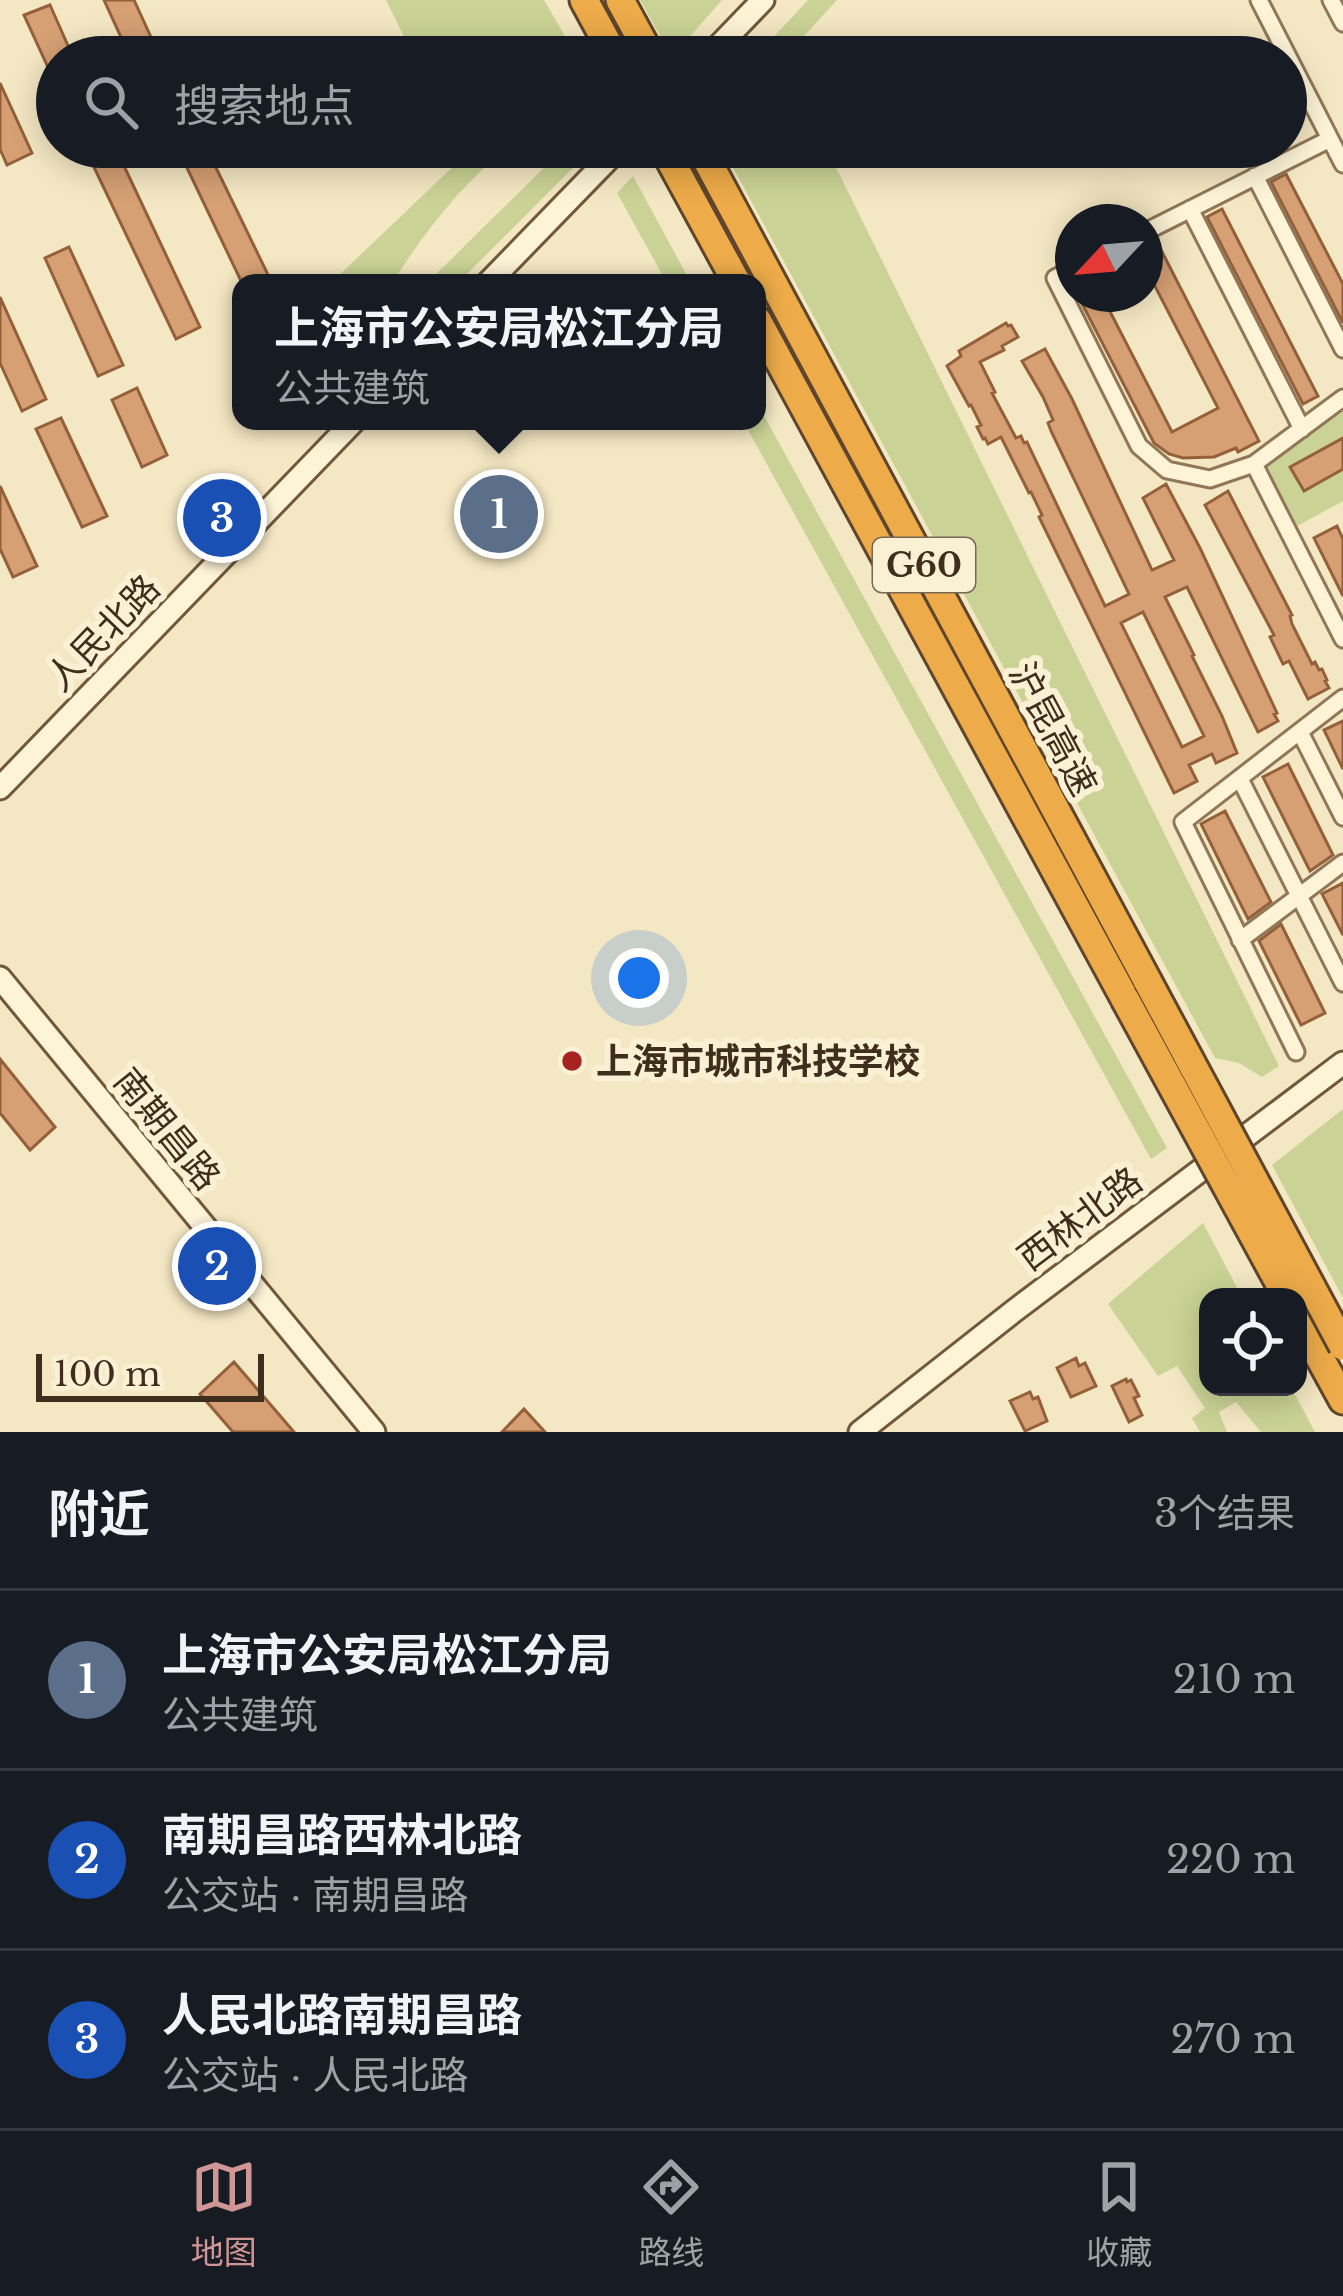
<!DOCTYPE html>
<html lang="zh">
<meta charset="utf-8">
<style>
:root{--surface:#171b24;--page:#242831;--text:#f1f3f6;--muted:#9ea1a6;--line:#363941;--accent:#d09595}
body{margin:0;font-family:"Libre Baskerville","Noto Sans SC",serif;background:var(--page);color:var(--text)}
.controls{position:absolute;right:36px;bottom:36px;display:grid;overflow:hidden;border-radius:24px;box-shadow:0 6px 30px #0003}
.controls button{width:108px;height:108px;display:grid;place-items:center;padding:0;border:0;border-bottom:3px solid var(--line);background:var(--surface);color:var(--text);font:60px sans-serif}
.compass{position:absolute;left:1055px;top:204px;width:108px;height:108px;border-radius:50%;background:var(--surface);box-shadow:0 6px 30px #0003;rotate:244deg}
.scale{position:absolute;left:36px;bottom:30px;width:228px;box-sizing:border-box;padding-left:12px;border:6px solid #3f2e1d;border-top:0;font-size:33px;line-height:42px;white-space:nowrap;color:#3f2e1d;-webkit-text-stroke:9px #faf0d3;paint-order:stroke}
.you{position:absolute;left:639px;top:978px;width:42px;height:42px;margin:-30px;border:9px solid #fff;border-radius:50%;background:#1a73e8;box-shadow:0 0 0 18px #1a73e833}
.badge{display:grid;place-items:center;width:78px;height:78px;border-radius:50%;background:var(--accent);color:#fff;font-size:39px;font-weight:700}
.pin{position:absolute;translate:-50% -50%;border:6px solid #fff;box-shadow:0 3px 12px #0006}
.popup{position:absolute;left:232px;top:274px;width:534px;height:156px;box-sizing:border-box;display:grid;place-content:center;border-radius:24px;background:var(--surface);filter:drop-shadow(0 3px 9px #0005);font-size:39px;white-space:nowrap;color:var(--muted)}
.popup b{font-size:45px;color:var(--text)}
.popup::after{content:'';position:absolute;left:50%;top:100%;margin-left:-24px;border:24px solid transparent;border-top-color:var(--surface)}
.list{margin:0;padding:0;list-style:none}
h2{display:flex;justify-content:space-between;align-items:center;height:156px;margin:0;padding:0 48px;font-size:51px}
h2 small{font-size:39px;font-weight:400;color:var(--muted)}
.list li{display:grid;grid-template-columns:78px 1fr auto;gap:36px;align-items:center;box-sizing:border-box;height:180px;padding:0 48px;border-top:3px solid var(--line)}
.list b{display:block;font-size:45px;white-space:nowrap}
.list p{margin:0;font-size:39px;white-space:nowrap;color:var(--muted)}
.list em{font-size:39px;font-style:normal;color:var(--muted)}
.icon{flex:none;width:66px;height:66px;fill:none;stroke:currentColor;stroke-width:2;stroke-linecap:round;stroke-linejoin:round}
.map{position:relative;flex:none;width:1343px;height:1432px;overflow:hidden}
.search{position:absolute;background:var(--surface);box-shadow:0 6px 30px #0003;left:36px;right:36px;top:36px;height:132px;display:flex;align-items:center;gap:30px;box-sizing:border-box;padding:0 42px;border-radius:66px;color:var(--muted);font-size:45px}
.sheet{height:696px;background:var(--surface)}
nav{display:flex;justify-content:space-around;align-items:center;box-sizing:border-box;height:168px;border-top:3px solid var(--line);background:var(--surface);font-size:33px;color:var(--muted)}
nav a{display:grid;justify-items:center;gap:6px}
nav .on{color:var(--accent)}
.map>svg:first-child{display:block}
.green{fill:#cad395}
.building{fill:#d6a074;stroke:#936039;stroke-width:3;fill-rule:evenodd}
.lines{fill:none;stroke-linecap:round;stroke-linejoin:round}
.street-casing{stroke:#917757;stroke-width:21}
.secondary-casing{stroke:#72583a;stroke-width:27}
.highway-casing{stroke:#5e452b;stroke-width:33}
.street{stroke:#fdf3d7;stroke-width:15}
.secondary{stroke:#fdf3d7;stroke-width:21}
.highway{stroke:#edab49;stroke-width:27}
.highway-bridge-casing{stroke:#5e452b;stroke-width:33;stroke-linecap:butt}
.highway-bridge{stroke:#edab49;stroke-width:27}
.poi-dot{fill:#a8221f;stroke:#faf0d3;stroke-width:4.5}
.labels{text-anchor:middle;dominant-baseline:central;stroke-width:12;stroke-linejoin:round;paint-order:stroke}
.shield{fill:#faf0d3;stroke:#776854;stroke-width:3}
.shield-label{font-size:33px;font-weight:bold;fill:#3f2e1d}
.street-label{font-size:36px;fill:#3f2e1d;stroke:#faf0d3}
.poi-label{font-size:36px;font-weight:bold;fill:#3f2e1d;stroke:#faf0d3;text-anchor:start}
</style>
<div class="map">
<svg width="1343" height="1432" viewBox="0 0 1343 1432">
<rect width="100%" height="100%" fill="#f4e7c3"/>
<path class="green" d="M386 0H544L577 57H414Z
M640 0H722L672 57Z
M808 0H837L785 57H755Z
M459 147H509C462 183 424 233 392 283H331L463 157Z
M565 147H594L458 283H427Z
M722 147H826L1279 1066 1262 1077 1239 1063 1215 1058Z
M633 176 691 283H667L617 193Z
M1343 398V501L1288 531 1254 464Z
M757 403 1167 1148 1151 1159 743 421H757Z
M1343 1109V1298L1272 1165Z
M1203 1223 1242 1297H1208V1387H1291L1315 1432H1261L1236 1402 1219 1412 1227 1432H1200L1192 1418 1205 1408 1177 1366 1158 1376 1108 1304Z"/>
<path class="building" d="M104 0H134L160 57H130Z
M50 5 73 57H57V87L24 15Z
M0 83 32 153 7 165 0 149Z
M177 147H206L272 283H242Z
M116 149 200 327 176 339 92 163Z
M1286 174 1343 284V323L1271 182Z
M1222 209 1318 396 1303 404 1207 217Z
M1158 244 1259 441 1238 452 1236 448 1214 457 1183 458 1169 454 1154 443 1077 294H1101L1172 432 1218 408 1145 267V251Z
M69 247 123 365 98 376 45 258Z
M0 297 46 399 22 411 0 363Z
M1006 323 1008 326 1011 325 1018 337 1002 346 1004 350 980 362 995 392 992 393 1016 438 1021 436 1024 443 1027 442 1105 606 1129 594 1051 431 1048 423 1053 420 1043 397 1022 361 1045 349 1072 399 1152 570 1174 560 1143 498 1166 484 1200 548 1277 713 1274 714 1278 721 1258 732 1187 587 1165 597 1194 655 1192 656 1222 716 1237 753 1216 763 1212 754 1189 765 1197 781 1174 793 1039 517 1042 515 1031 492 1029 493 1001 437 988 444 985 438 983 439 977 427 981 425 971 405 969 406 947 366 961 356 959 351ZM1143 612 1204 736 1182 747 1121 623Z
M137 388 167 455 142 467 112 400Z
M61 418 107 516 82 527 36 429Z
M1343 438V469L1304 491 1290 467Z
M0 486 37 566 13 577 0 549Z
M1228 491 1292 615 1290 616 1292 624 1312 664 1315 662 1319 670 1322 669 1327 680 1325 681 1329 688 1308 699 1289 661 1283 664 1270 637 1274 635 1205 505Z
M1337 526 1343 539V596L1314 538Z
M1343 721V769L1324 730Z
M1288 764 1333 855 1310 871 1263 777Z
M1225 811 1271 902 1248 919 1201 824Z
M1343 883V935L1322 894Z
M1281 924 1325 1013 1301 1025 1259 941Z
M0 1059 55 1127 30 1150 0 1113Z
M1076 1358 1079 1366 1085 1363 1096 1386 1071 1397 1057 1368Z
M234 1362 294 1432H233L200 1394Z
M1126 1379 1127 1382 1131 1380 1139 1396 1134 1398 1142 1415 1129 1422 1112 1386Z
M1030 1392 1033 1399 1038 1397 1047 1421 1025 1431 1010 1401Z
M524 1409 545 1432H502Z"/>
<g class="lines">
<g class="street-casing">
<path id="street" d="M1259 0 1343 164
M1331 0 1343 23
M1255 176 1343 349
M1190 209 1302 429
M1145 232 1330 139
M1073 269 1055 278 1139 446 1167 470 1210 479 1254 464
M1343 398 1254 464 1343 639
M1300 732 1343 817
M1240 779 1343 983
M1240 940 1343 863
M1296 1052 1183 822 1343 698"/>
</g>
<g class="secondary-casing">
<path id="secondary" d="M708 57 763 0
M488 283 620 147
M0 788 354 421
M0 978 374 1432
M860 1432 1014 1311 1343 1063"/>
</g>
<g class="highway-casing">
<path id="highway" d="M584 0 615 57
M620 0 651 57
M663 147 737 283
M700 147 1148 982
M757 320 1125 999
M1298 1318 1343 1400"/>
</g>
<use href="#street" class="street"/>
<use href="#secondary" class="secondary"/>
<use href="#highway" class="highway"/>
<g class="highway-bridge-casing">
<path id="highway-bridge" d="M1148 982 1343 1346
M1125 999 1287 1297"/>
</g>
<use href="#highway-bridge" class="highway-bridge"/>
</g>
<circle class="poi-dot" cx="572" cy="1061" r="12"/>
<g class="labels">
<rect class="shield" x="873" y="538" width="102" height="54" rx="9"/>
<g class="shield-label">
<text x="924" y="565">G60</text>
</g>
<g class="street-label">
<text transform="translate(103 633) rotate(-46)">人民北路</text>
<text transform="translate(1053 729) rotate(62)">沪昆高速</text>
<text transform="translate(167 1129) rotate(51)">南期昌路</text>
<text transform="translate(1080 1219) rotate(-37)">西林北路</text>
</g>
<g class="poi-label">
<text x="596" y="1061">上海市城市科技学校</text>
</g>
</g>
</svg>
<div class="controls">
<button><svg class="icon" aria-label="locate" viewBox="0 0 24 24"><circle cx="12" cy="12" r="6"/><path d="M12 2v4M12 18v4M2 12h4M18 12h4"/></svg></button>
</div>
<svg class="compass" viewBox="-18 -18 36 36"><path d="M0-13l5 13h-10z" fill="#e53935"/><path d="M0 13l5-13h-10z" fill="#9ea1a6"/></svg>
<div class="scale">100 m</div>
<div class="you"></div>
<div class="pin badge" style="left:499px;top:514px;background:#5c6f8a">1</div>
<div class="popup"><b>上海市公安局松江分局</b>公共建筑</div>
<div class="pin badge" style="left:217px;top:1266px;background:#1a4fb4">2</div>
<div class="pin badge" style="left:222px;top:518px;background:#1a4fb4">3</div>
<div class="search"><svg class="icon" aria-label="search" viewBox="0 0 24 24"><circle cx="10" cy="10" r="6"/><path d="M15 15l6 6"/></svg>搜索地点</div>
</div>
<section class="sheet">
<h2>附近<small>3个结果</small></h2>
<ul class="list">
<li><span class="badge" style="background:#5c6f8a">1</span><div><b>上海市公安局松江分局</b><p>公共建筑</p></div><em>210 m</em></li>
<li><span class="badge" style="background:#1a4fb4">2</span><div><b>南期昌路西林北路</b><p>公交站 · 南期昌路</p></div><em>220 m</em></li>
<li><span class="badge" style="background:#1a4fb4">3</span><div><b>人民北路南期昌路</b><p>公交站 · 人民北路</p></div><em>270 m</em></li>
</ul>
</section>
<nav>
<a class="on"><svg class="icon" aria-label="map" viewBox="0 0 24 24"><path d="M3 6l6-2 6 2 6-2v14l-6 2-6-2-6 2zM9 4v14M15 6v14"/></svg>地图</a>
<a><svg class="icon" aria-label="directions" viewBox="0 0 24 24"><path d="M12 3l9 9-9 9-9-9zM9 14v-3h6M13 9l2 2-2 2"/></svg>路线</a>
<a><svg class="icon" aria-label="saved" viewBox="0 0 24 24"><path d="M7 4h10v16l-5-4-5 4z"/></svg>收藏</a>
</nav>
